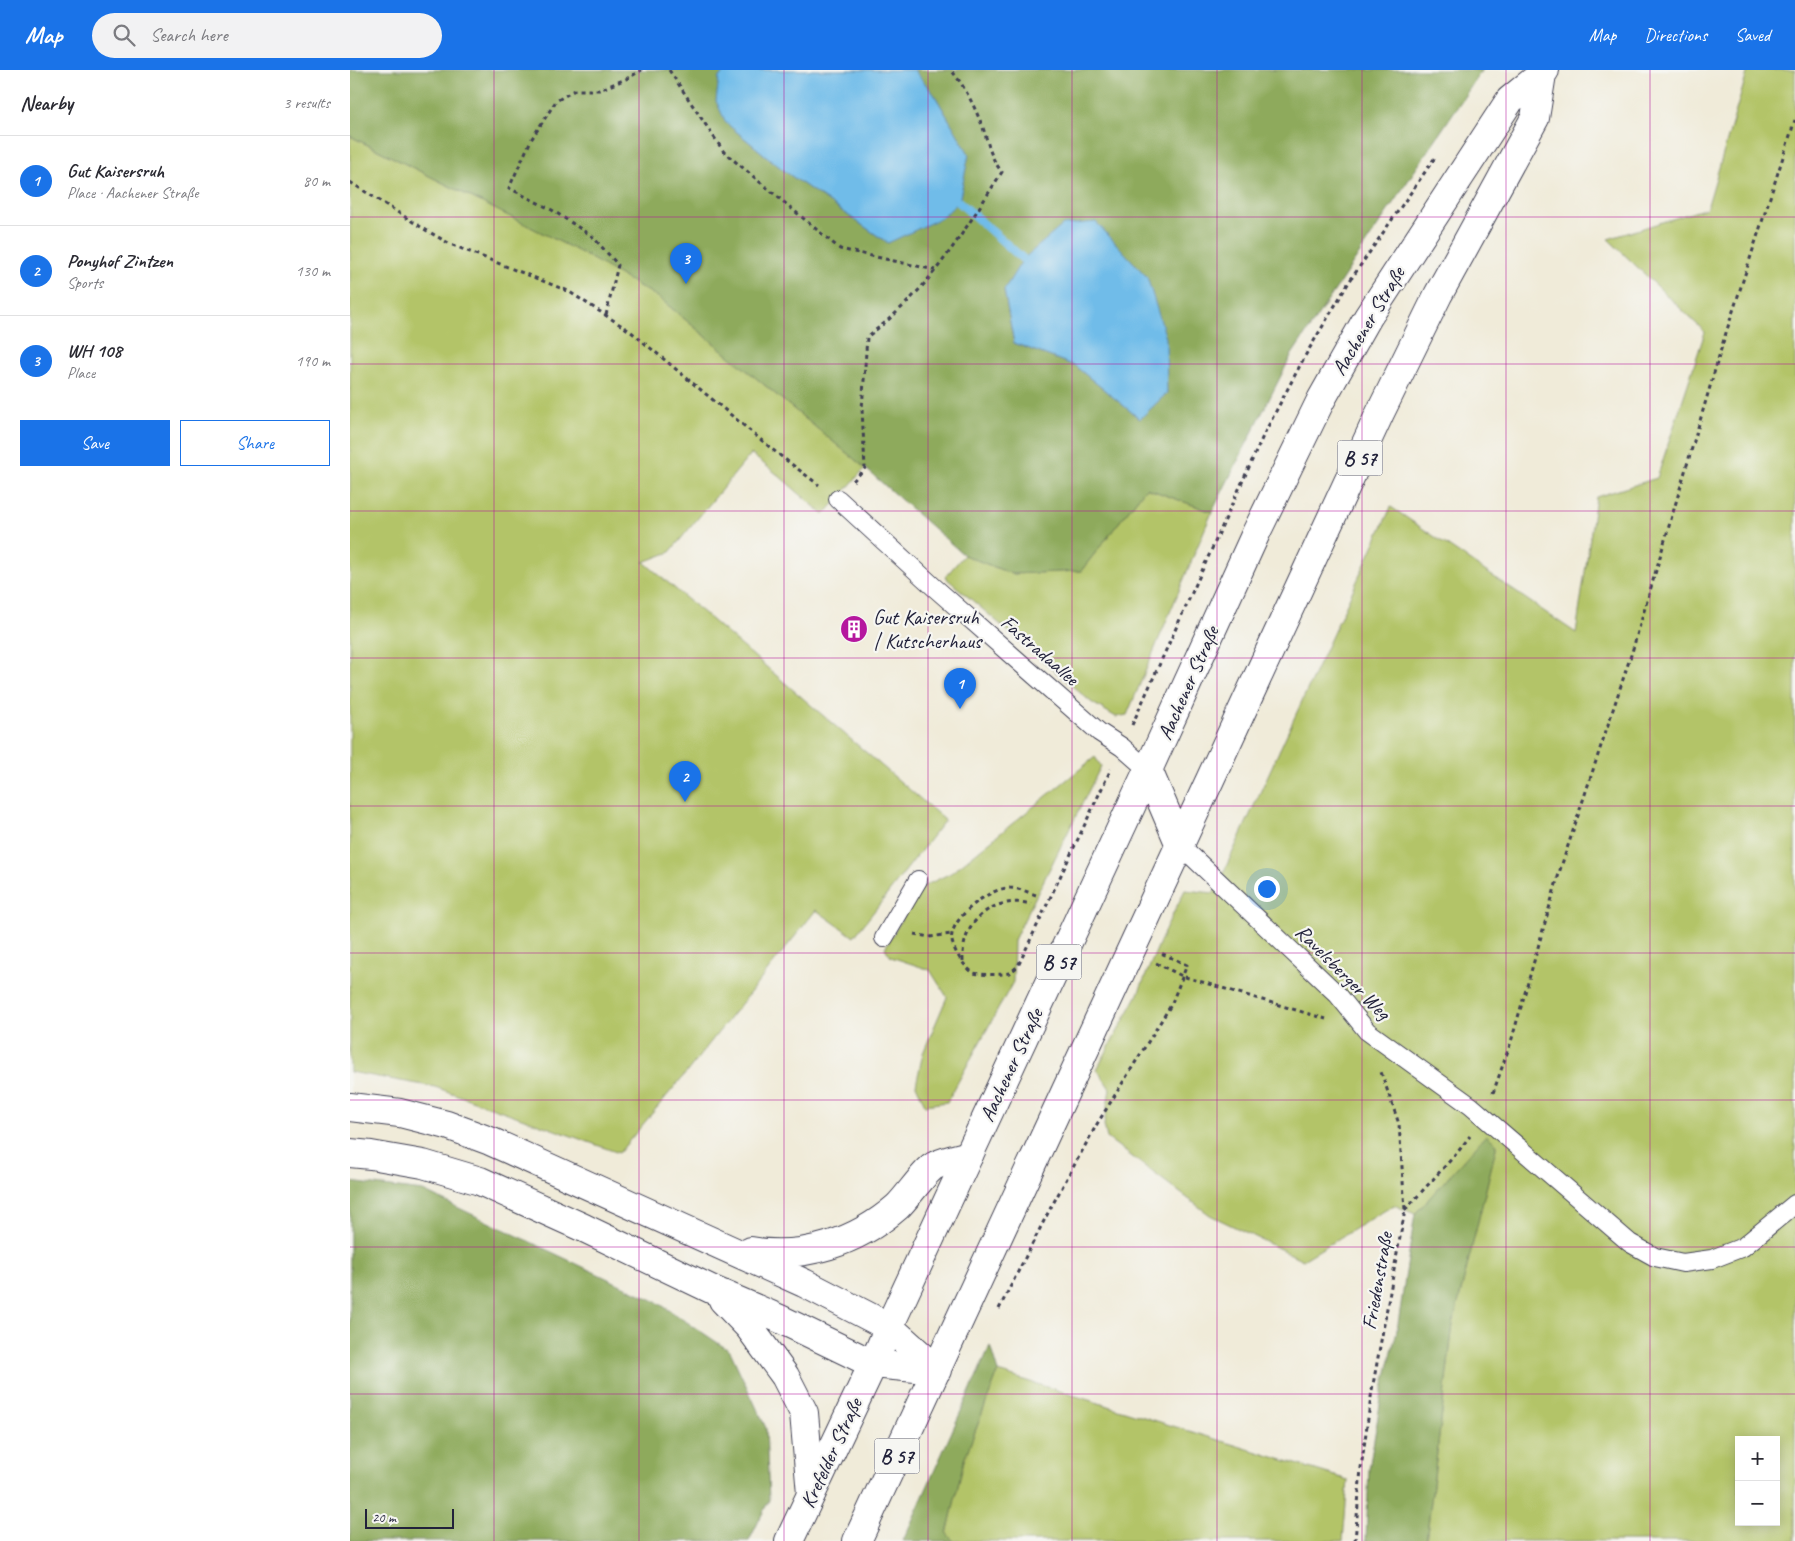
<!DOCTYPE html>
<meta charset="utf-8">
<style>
:root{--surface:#fff;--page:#f2f2f3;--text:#2b2b33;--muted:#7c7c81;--line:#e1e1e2;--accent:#1a73e8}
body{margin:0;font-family:Caveat,sans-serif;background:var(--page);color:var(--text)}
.controls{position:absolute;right:15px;bottom:15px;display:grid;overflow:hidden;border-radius:0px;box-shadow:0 2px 12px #0003}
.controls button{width:45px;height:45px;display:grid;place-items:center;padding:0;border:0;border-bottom:1px solid var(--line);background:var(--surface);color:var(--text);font:25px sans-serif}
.scale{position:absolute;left:15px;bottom:12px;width:89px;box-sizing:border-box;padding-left:5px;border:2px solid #22223b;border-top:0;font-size:14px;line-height:18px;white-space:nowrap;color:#22223b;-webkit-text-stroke:4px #f6f6f2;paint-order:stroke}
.you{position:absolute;left:916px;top:818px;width:18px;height:18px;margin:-12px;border:4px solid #fff;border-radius:50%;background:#1a73e8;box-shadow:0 0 0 8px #1a73e833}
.badge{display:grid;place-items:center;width:32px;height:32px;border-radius:50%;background:var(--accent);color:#fff;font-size:16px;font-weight:700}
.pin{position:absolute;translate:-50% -41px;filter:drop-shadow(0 1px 2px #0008)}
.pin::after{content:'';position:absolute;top:26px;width:18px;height:15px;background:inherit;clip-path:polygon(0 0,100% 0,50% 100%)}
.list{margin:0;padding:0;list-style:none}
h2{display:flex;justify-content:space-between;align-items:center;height:65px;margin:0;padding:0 20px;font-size:21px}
h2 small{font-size:16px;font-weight:400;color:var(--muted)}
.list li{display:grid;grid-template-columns:32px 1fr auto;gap:15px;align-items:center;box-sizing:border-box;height:90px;padding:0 20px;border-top:1px solid var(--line)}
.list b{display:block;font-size:19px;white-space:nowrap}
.list p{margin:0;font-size:16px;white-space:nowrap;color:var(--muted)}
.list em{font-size:16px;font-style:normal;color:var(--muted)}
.actions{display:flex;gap:10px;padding:15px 20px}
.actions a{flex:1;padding:11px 0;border:1px solid var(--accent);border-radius:0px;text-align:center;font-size:18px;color:var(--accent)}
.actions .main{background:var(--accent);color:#fff}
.icon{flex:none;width:28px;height:28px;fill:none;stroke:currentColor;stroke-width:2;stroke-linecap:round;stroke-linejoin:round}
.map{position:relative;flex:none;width:1445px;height:1471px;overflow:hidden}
header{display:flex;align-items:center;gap:30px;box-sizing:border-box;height:70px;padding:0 25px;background:var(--accent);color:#fff}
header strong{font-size:24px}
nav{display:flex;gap:28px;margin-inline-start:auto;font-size:18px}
.search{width:350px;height:45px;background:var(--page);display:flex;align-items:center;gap:12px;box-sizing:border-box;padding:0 18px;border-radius:28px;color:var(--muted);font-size:19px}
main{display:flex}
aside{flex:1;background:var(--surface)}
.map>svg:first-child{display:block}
.green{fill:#b3c467;stroke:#6a7351;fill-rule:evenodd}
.forest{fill:#8eaa5c;stroke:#58664c;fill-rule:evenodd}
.water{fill:#70bce9;stroke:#496f92}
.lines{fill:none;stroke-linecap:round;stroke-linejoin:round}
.stream{stroke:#70bce9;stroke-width:9}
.lane-casing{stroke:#414053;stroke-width:20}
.primary-casing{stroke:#414053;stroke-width:30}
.highway-casing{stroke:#414053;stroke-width:30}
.path{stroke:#414053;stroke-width:3;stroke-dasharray:4 4;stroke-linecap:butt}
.lane{stroke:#fff;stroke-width:18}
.primary{stroke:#fff;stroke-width:28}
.highway{stroke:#fff;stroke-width:28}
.grid{fill:none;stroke:#b5179e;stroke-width:1;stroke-opacity:0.55}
.labels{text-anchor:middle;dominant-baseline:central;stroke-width:4.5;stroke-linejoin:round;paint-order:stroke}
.shield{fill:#f6f6f2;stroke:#626272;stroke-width:1}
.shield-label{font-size:20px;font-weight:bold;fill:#22223b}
.street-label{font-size:21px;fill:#22223b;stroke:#f6f6f2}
.poi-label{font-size:21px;fill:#22223b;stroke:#f6f6f2;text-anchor:start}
</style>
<header>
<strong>Map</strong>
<div class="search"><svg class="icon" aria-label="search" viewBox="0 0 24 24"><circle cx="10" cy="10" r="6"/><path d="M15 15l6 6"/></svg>Search here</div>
<nav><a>Map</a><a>Directions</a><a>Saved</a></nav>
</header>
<main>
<aside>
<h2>Nearby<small>3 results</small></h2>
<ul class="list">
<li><span class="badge">1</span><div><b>Gut Kaisersruh</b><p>Place · Aachener Straße</p></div><em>80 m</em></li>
<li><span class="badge">2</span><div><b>Ponyhof Zintzen</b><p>Sports</p></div><em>130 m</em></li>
<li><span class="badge">3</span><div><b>WH 108</b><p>Place</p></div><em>190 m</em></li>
</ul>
<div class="actions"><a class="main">Save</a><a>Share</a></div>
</aside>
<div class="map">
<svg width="1445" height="1471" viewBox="0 0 1445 1471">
<rect width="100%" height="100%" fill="#f6f6f2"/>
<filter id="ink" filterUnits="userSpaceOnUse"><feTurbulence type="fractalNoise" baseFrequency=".02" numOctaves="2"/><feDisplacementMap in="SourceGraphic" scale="10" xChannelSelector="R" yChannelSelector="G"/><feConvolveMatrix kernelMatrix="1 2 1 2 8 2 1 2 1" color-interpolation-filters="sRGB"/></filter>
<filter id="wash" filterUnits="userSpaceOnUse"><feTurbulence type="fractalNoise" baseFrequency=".0096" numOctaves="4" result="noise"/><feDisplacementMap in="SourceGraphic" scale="20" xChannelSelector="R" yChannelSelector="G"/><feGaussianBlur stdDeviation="1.12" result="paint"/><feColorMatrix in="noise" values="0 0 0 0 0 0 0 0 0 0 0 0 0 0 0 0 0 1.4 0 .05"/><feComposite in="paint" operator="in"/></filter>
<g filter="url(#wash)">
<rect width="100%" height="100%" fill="#f0ebd9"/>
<path class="green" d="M1398 0H1445V1471H1076L1103 1254 1147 1074 1098 1108 1065 1144 1044 1135 953 1190 860 1145 757 1068 754 1055 760 1019 747 999 787 926 815 860 835 820 864 823 1041 437 1226 563 1246 427 1307 408 1355 262 1258 169 1357 138ZM1389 1370H1426V1452H1389Z
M0 66 230 182 308 227 515 398 474 445 428 405 401 384 320 482 294 492 595 750 504 867 466 840 336 1003 269 1083 85 1017 0 1002Z
M796 418 862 442 777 645 766 647 741 632 595 507 614 485 662 504 731 501Z
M745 687 751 696 664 870 663 912 597 1032 575 1035 566 1015 573 983 597 927 580 900 541 887 535 878 570 818 601 803Z
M648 1302 998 1410 993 1471H604L597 1464 614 1390Z"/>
<path class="forest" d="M0 0H377L369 7 376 53 437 103 538 173 609 132 618 84 584 24 564 0H1132L941 286 862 442 796 418 731 501 662 504 614 485 515 398 308 227 230 182 0 66ZM654 220 790 349 725 296 664 273Z
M1136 1065 1147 1074 1103 1254 1076 1471H1016L1019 1399 1032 1323 1047 1260 1065 1144Z
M0 1112 73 1121 307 1232 380 1281 416 1358 419 1430 399 1471H0Z
M640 1276 648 1302 614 1390 597 1464 604 1471H553Z"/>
<path class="water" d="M377 0H564L584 24 619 84 609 132 591 148 538 173 437 103 376 53 366 31 369 7Z
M746 152 797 207 816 268 817 323 790 349 725 296 664 273 654 220 673 189 713 155Z"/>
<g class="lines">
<path class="stream" d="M609 132 673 189"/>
</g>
</g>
<g filter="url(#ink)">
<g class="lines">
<g class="lane-casing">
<path id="lane" d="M488 429 585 518 749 662 772 677 798 700
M830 775 988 925 1017 961 1121 1036 1280 1173 1305 1187 1333 1193 1362 1189 1393 1177 1445 1134
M534 868 568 810"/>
</g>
<g class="primary-casing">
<path id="primary" d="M798 700 830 775
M539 1257 587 1300
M523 1294 587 1300
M439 1471 523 1294 539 1257 798 700 906 463 971 330 1018 247 1160 30 1192 4 1195 0
M507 1471 1030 343 1088 225 1185 48 1192 4"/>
</g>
<g class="highway-casing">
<path id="highway" d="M0 1037 50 1043 97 1055 140 1071 454 1213 539 1257
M0 1083 21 1085 73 1094 130 1111 234 1158 363 1220 430 1249 523 1294
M401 1181C453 1190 507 1172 547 1137 557 1128 576 1099 586 1095 596 1090 608 1088 619 1085
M373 1230 399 1257 435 1306 454 1343 461 1424"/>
</g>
<path class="path" d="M319 0 374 82 490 179 585 200
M0 112 74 159 100 174 218 221 280 261 428 384 469 415
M256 245 268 195 243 167 202 140 159 118 181 70 206 31 225 20H249L276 9 292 0
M503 411 515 398 512 339 517 267C528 258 539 250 549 240 591 201 621 150 652 102 639 86 639 74 632 55 623 34 616 18 601 0
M782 655 914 364 955 286 999 212 1086 86
M686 825C677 822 669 818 660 818 641 817 606 844 602 864 599 875 614 898 624 903 630 905 653 905 659 903 662 902 665 898 668 896L761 699
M564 864 579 867 602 864
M613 891C611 851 643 825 681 834
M806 893 832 906 976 949
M1143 1023 1161 972 1210 800 1282 582 1374 269 1445 50
M1055 1140 1107 1083 1120 1066
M649 1239 700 1139 747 1054 821 935 837 895 811 883
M1005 1471 1011 1398 1022 1320 1055 1140 1049 1054 1031 1002"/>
<use href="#lane" class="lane"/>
<use href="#primary" class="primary"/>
<use href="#highway" class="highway"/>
</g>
</g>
<path class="grid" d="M144 0V1471M289 0V1471M434 0V1471M578 0V1471M722 0V1471M867 0V1471M1012 0V1471M1156 0V1471M1300 0V1471M0 147H1445M0 294H1445M0 441H1445M0 588H1445M0 736H1445M0 883H1445M0 1030H1445M0 1177H1445M0 1324H1445"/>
<defs>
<g id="building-disc" transform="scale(1.4375)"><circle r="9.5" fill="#b5179e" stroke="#f6f6f2"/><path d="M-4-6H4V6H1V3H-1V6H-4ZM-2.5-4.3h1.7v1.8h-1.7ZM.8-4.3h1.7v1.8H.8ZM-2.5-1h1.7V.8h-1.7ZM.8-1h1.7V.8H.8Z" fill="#fff"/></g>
</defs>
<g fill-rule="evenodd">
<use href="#building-disc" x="504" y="559"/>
</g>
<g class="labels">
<g class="shield">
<rect x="987.5" y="370.5" width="45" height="35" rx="4"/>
<rect x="686.5" y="874.5" width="45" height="35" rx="4"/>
<rect x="524.5" y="1368.5" width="45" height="35" rx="4"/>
</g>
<g class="shield-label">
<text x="1010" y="388">B 57</text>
<text x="709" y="892">B 57</text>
<text x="547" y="1386">B 57</text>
</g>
<g class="street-label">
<text transform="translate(1018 251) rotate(-59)">Aachener Straße</text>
<text transform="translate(690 580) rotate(41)">Fastradaallee</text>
<text transform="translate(838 613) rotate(-66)">Aachener Straße</text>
<text transform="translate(993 902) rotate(45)">Ravelsberger Weg</text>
<text transform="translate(661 995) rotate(-65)">Aachener Straße</text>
<text transform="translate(1027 1211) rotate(-80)">Friedenstraße</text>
<text transform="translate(481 1383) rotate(-65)">Krefelder Straße</text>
</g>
<g class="poi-label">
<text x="523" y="547">Gut Kaisersruh<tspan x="523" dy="24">| Kutscherhaus</tspan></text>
</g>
</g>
</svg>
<div class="controls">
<button>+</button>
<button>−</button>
</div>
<div class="scale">20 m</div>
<div class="you"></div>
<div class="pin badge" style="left:610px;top:639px">1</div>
<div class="pin badge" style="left:335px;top:732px">2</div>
<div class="pin badge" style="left:336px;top:214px">3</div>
</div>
</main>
